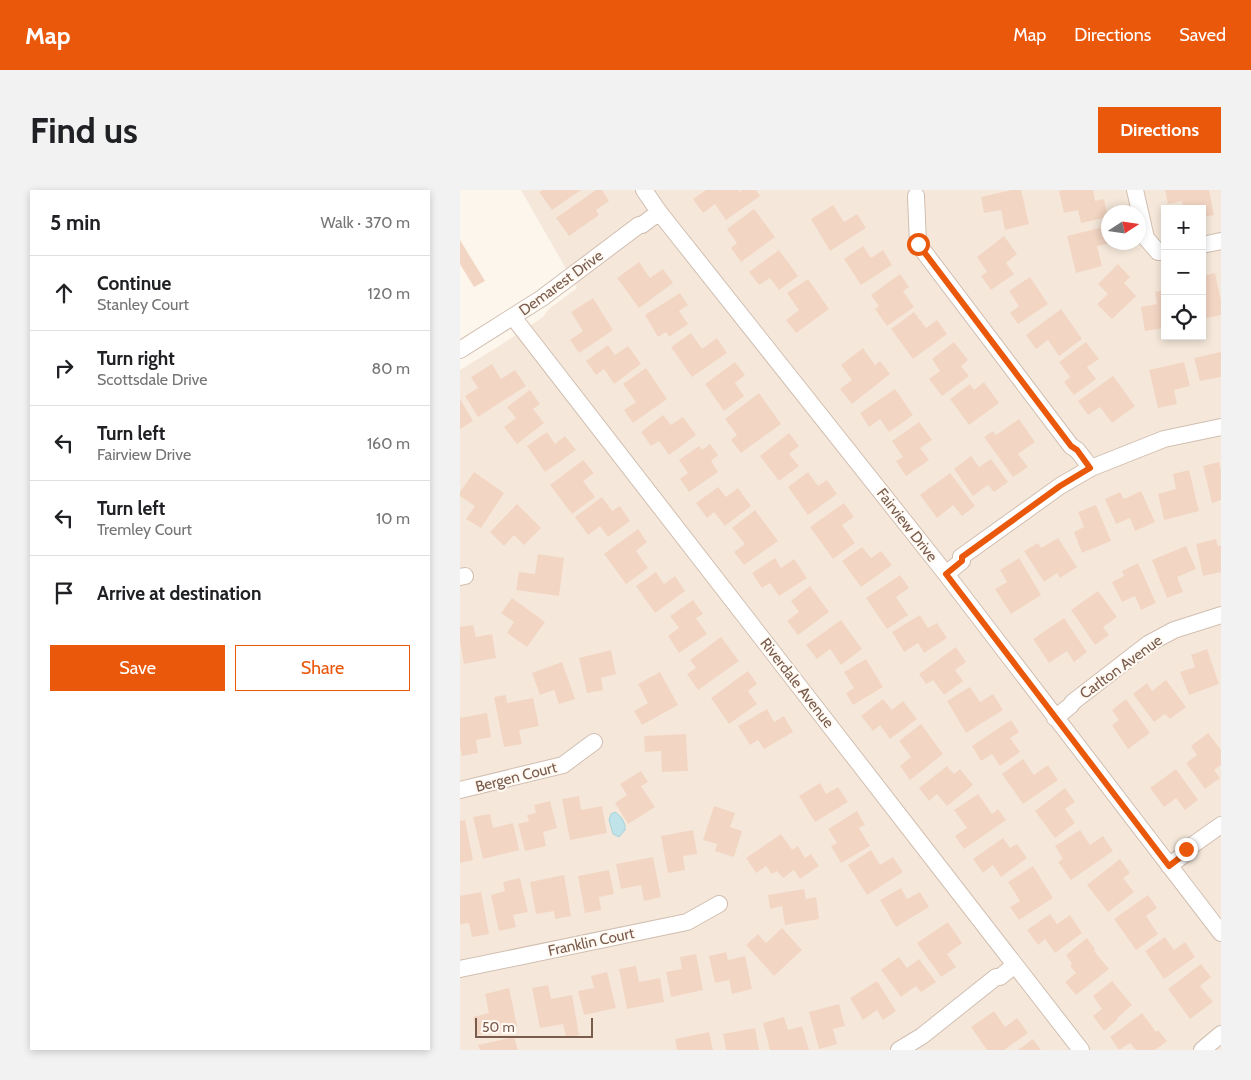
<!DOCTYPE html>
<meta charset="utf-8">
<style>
:root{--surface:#fff;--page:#f2f2f2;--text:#202124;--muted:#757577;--line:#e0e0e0;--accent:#ea580c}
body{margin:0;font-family:Cabin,sans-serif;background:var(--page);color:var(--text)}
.controls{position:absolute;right:15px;top:15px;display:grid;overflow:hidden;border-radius:0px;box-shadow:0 2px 8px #0003}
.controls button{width:45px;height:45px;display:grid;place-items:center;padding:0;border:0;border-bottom:1px solid var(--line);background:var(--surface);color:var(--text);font:25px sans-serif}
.compass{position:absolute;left:641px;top:15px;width:45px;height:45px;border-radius:50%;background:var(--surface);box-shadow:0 2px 8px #0003;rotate:78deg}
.scale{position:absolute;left:15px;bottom:12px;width:118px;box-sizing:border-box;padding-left:5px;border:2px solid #7a5c4d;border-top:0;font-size:14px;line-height:18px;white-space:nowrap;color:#7a5c4d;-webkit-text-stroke:4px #fffaf3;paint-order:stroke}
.stop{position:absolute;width:15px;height:15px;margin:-11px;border:4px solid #ea580c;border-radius:50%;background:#fff}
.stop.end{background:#ea580c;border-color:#fff;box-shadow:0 1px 5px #0008}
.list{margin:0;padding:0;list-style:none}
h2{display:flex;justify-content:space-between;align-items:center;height:65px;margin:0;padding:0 20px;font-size:21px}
h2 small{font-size:16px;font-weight:400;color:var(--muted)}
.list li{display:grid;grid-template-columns:32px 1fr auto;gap:15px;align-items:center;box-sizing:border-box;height:75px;padding:0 20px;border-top:1px solid var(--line)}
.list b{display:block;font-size:19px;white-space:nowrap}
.list p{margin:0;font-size:16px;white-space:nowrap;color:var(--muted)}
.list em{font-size:16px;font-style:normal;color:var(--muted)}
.actions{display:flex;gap:10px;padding:15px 20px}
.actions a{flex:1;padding:11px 0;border:1px solid var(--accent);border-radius:0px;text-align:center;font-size:18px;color:var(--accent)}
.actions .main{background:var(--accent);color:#fff}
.icon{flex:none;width:28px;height:28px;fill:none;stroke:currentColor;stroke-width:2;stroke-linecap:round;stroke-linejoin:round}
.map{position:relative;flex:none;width:761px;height:860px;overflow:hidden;border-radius:0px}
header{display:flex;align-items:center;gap:30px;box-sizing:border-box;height:70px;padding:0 25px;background:var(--accent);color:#fff}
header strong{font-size:24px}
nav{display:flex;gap:28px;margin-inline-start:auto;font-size:18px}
.intro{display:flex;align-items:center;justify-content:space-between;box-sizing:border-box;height:120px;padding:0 30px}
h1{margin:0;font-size:35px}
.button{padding:12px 22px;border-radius:0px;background:var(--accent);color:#fff;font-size:18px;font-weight:700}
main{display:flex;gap:30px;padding:0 30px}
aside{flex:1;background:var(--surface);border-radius:0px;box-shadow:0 2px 8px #0003}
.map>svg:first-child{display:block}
.residential{fill:#f5e8da;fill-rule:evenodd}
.water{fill:#bfe3e8;stroke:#a5d3da}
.building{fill:#f3d5c3}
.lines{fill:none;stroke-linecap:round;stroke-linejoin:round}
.minor-casing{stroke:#d1beb0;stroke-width:18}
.minor{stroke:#fff;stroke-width:16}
.route{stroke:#ea580c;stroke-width:6}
.labels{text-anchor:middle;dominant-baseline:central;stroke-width:4;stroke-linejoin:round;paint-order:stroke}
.street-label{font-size:15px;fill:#7a5c4d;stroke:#fffaf3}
</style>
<header>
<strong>Map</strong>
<nav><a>Map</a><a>Directions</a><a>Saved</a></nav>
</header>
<div class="intro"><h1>Find us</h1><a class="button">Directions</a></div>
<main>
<aside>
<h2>5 min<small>Walk · 370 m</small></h2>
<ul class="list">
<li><svg class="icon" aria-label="ahead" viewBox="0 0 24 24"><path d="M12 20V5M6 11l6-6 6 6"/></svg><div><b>Continue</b><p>Stanley Court</p></div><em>120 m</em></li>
<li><svg class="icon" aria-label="right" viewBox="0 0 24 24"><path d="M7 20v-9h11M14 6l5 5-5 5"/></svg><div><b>Turn right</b><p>Scottsdale Drive</p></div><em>80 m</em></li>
<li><svg class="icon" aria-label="left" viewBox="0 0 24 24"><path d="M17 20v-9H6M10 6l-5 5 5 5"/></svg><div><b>Turn left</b><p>Fairview Drive</p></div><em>160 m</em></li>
<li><svg class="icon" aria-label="left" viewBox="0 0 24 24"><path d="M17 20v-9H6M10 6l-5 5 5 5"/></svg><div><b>Turn left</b><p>Tremley Court</p></div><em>10 m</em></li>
<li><svg class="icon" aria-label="arrive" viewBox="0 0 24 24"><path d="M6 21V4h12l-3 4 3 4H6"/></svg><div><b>Arrive at destination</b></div></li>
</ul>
<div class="actions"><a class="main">Save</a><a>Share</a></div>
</aside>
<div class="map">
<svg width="761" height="860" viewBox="0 0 761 860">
<rect width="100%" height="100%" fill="#fdf6ec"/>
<path class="residential" d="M61 0H761V860H0V180L36 158 83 127 89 119 117 98ZM705 19H742V146H705ZM648 22H678V52H648Z"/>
<path class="water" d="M155 622C161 626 166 633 165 640L159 647 153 644 149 630 151 624Z"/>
<path class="building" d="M83 0H121L92 20 79 2Z
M136 0H142L149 11 136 20 139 25 109 46 96 28Z
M246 0H278L279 2 282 0H296L300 6 266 30 255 14 243 23 233 9Z
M552 0H561L569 34 545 40 541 20 524 23 521 7Z
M602 0H633L635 11 644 9 648 27 621 33 618 20 604 23 599 1Z
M705 0H749L754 25 742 27V19H724L722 11 708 14Z
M373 15 384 32 397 24 406 38 370 61 351 29Z
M294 19 315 47 281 72 271 58 277 53 267 39Z
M648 36V54L637 56 642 76 616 83 607 46Z
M544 46 557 64 546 73 554 84 531 100 521 86 527 82 517 67Z
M0 50 25 91 14 97 0 74Z
M403 56 411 68 423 60 432 75 401 95 384 69Z
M319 60 338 86 319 100 310 88 299 95 289 82Z
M179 72 190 88 203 79 213 93 179 118 157 88Z
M658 74 670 87 664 93 676 106 652 129 637 114 648 104 638 94Z
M755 83 761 111V125L742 129V86Z
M440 84 449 97 443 101 454 117 427 136 415 119 419 116 411 105Z
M570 87 588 114 558 134 550 123 559 116 549 101Z
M348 89 369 119 336 143 326 130 339 120 327 103Z
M705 100V138L685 141 681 117 697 114 695 102Z
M220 103 228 115 219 121 228 134 209 147 206 142 198 147 185 125Z
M133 108 153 140 119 163 110 150 123 141 111 122Z
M601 119 622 149 599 166 588 150 576 159 566 145Z
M454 122 466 138 477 130 487 144 453 169 431 139Z
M231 143 242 159 257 148 267 163 232 187 211 157Z
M494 152 508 170 501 176 509 186 482 206 469 189 480 181 472 169Z
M626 152 639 169 627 177 636 189 614 205 604 192 610 187 599 172Z
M148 155 155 165 168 156 181 174 154 194 144 179 136 185 126 171Z
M403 158 415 175 420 171 430 184 392 214 380 199 392 190 381 175Z
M761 162V187L740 191 734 168Z
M275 172 285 185 275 193 284 206 264 221 245 194Z
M724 172 730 196 714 200 717 214 698 218 689 180Z
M32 174 41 189 55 180 66 196 18 227 5 206 18 198 11 187Z
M186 178 207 209 173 233 164 220 176 212 163 194Z
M653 186 675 216 652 233 640 217 628 225 618 211Z
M524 192 539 213 509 235 490 209 510 194 514 200Z
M435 199 453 225 429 242 420 229 409 237 400 223Z
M70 200 80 214 73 219 84 233 57 254 44 237 56 228 47 217Z
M299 203 321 234 281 263 271 250 277 245 265 229Z
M0 209 13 231 0 239Z
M203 225 211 235 223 227 236 245 209 265 199 251 191 256 181 242Z
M559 229 575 252 558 264 568 277 553 287 524 247 533 241 536 245Z
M459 232 472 250 460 258 469 270 446 286 436 271 443 267 432 251Z
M87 242 95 254 105 246 116 260 85 282 67 256Z
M329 243 339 256 329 264 339 276 319 291 300 266Z
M250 254 258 265 251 271 258 282 229 302 220 289 228 283 219 270 239 256 242 260Z
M511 266 519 277 531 269 548 292 534 302 528 295 513 306 494 279Z
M123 270 134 283 123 291 135 307 112 324 90 295Z
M759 272 761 281V310L752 313 743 276Z
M729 280 739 321 704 330 698 304 716 299 713 284Z
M14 282 44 303 21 338 6 329 15 316 0 306V302Z
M348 282 358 296 367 290 377 304 348 325 328 297Z
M490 283 515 316 502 326 493 315 477 328 460 305Z
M258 297 266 307 278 298 291 316 265 336 254 322 247 328 236 313Z
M681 301 695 332 675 341 670 328 656 334 645 309 660 302 664 309Z
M142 307 152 321 160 316 170 331 148 347 140 336 128 345 115 327Z
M384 313 394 327 382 335 395 353 373 369 350 337Z
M57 314 81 338 64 355 54 345 44 356 30 342Z
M636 315 651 351 622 363 614 342 624 337 618 322Z
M295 320 318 351 284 375 274 362 285 354 272 338Z
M178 339 187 352 176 361 188 378 166 394 144 364Z
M598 348 617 377 600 388 597 383 584 392 564 361 578 353 581 358Z
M756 349 758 356H761V382L743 386 736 354Z
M726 356 736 379 717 387 723 402 707 408 692 370Z
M402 357 411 368 421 361 432 375 401 397 382 371Z
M78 364 104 368 99 406 56 400 59 382 75 384Z
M315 368 321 378 334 369 347 388 319 406 310 393 302 398 292 383Z
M559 368 581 405 551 424 535 399 547 392 540 380Z
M678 373 696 413 681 420 675 406 662 412 652 392 664 386 662 381Z
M196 382 204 394 215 386 225 401 195 423 176 396Z
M440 385 449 398 436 407 448 425 427 439 406 408Z
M350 396 369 422 338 445 327 431 339 422 331 411Z
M638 401 657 427 643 437 649 445 635 455 611 420Z
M52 408 85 432 67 457 47 443 54 432 41 423Z
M233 410 243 424 236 428 247 444 219 463 208 446 219 438 210 426Z
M460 425 468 438 477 433 487 448 464 463 458 453 444 462 432 442Z
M604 428 627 462 614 472 607 461 589 473 573 449Z
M381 430 402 459 381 475 370 459 357 469 346 455Z
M13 435 16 447 32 444 36 468 4 474 0 452V437Z
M261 447 279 471 238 500 227 484 236 478 230 470Z
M496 457 506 472 495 480 503 491 484 505 473 490 466 494 459 484Z
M747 459 759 494 729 505 720 482 735 477 731 465Z
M151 460 156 484 141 488 143 500 127 503 119 468Z
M406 469 423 497 393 515 386 503 394 498 384 482Z
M102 472 115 509 99 514 94 500 80 505 72 483Z
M288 481 297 494 288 501 297 514 269 534 251 508Z
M200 482 218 515 182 535 174 521 188 513 178 494Z
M706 490 726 517 710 529 705 524 694 532 673 504 687 493 692 501Z
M510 497 520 512 533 504 543 520 506 543 487 511Z
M46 505 47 513 73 508 79 536 59 540 62 554 44 557 34 507Z
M423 509 432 520 443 511 457 529 430 549 420 535 413 541 401 526Z
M666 509 690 543 668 559 652 535 659 530 652 520Z
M307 519 314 532 324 526 333 542 304 559 298 550 290 555 278 536Z
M27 523 31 547 16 550 18 563 2 566 0 556V528Z
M551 530 559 542 550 548 560 562 540 576 532 564 521 571 512 556Z
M461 534 483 564 450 590 440 576 451 567 439 551Z
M748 543 761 560V575L754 580 760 588 745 599 726 573 737 565 731 556Z
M226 544 228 581 202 582 201 561 185 562 184 546Z
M563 569 574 585 588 575 598 590 563 614 542 584Z
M487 576 494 584 500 579 513 595 487 616 477 604 469 611 459 598Z
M716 579 738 610 725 620 716 608 704 617 690 598Z
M181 581 188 592 181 596 195 617 168 634 155 613 167 605 160 594Z
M360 593 366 604 378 597 388 612 355 632 339 606Z
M605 598 615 612 605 619 615 633 595 648 575 621Z
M518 604 532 624 538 619 546 630 504 659 495 646 507 638 494 620Z
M119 606 121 620 142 616 147 643 110 650 102 609Z
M90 611 97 638 83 642 86 656 65 661 58 634 69 631 67 625 76 623 74 615Z
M254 616 275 623 270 637 282 641 274 667 255 661 257 654 243 650Z
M397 621 405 635 399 638 410 656 381 673 371 656 377 653 368 639Z
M30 624 33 638 53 633 59 660 23 669 13 627Z
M5 630 13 670 0 673V631Z
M233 640 237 664 223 666 225 680 208 683 201 646Z
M620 640 630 655 643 646 653 661 611 690 598 672 603 669 595 656Z
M321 644 332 660 338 656 345 668 351 664 359 676 340 689 334 680 323 688 317 681 312 684 306 676 296 683 286 668Z
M543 648 550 658 557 654 567 668 541 687 533 675 523 683 513 669Z
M411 660 420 675 433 667 443 682 407 705 388 675Z
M193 667 201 707 184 711 181 695 161 699 156 674Z
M660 669 670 683 663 688 674 702 648 722 627 695Z
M573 676 593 708 559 730 550 717 560 711 548 692Z
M149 680 154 704 139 707 141 720 125 723 118 686Z
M104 685 111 726 95 729 94 721 76 724 70 692Z
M60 688 68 722 53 725 56 737 39 741 31 705 45 701 43 692Z
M441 698 447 709 460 702 469 717 436 737 420 710Z
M344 699 346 709 356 707 359 729 325 735 322 716 310 719 308 705Z
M21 702 29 744 12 747 9 733 0 734V706Z
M688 705 697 718 686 726 698 744 676 760 654 729Z
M590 724 597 734 610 725 622 743 595 763 585 749 578 755 567 740Z
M488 732 502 753 487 764 496 777 481 787 457 753Z
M322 738 342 760 314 786 286 755 298 744 306 753Z
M705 747 714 760 725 752 735 767 704 789 685 761Z
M627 748 635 759 634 761 649 779 616 805 605 792 616 783 610 776 612 774 606 765Z
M266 762 268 770 285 766 292 799 272 804 269 790 255 793 249 766Z
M236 764 243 800 211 807 206 782 222 779 220 767Z
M439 767 447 778 459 769 476 792 461 802 456 796 441 807 421 780Z
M741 774 751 787 740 796 753 812 730 829 708 799Z
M176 776 179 792 200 788 204 812 167 819 159 779Z
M147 782 156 818 124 825 118 801 134 798 131 786Z
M417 791 436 821 423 830 417 820 403 830 390 808Z
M652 791 672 815 657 828 658 829 644 841 633 826 642 819 633 806Z
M88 795 91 809 112 805 119 845 106 847 103 834 80 838 72 798Z
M49 798 57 836 17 845 13 827 29 823 25 804Z
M379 814 385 836 373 839 377 854 359 859 349 822Z
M534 821 545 837 557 828 568 843 544 860H527L511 837Z
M682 823 696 842 698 840 707 851 695 860H676L670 853 659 860 650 847Z
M324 827 328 840 342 836 349 860H310L303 833Z
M295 838 299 860H266L263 844Z
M249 842 253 860H217L215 849Z
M54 847 58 860H20L18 855Z
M573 849 581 860H558Z"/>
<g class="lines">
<g class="minor-casing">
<path id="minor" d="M184 0 199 22 486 384 761 743
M675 0 686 48 698 62H705
M456 6 458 54 611 256 617 260 631 278
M742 55 761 51
M53 127 621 860
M0 160 82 108 179 35H182L199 22
M486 384 502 371 501 367 600 296 631 278 704 249 761 237
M0 387 5 386
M595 528 610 516 613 512 688 454 714 440 761 425
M0 600 103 575 134 552
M709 676 726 663 727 659 761 635
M0 779 227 732 259 714
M439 860 462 846 536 787H540L555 775
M742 860 761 844"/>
</g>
<use href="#minor" class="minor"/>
</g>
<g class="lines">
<path class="route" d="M458 54 611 256 617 260 630 278 600 296 502 367V371L486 384 709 676 726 663V659"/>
</g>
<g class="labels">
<g class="street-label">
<text transform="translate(101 93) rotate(-36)">Demarest Drive</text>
<text transform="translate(447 335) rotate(52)">Fairview Drive</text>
<text transform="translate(661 477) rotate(-36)">Carlton Avenue</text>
<text transform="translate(337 493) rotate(52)">Riverdale Avenue</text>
<text transform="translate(56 587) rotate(-14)">Bergen Court</text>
<text transform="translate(131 752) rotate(-12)">Franklin Court</text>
</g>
</g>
</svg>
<div class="controls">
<button>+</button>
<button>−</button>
<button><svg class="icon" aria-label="locate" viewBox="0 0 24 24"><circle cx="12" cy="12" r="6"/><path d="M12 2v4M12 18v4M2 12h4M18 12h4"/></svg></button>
</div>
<svg class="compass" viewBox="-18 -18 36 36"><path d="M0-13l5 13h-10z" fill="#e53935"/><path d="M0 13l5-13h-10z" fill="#757577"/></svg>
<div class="scale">50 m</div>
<div class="stop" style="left:458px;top:54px"></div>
<div class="stop end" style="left:726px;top:659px"></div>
</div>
</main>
